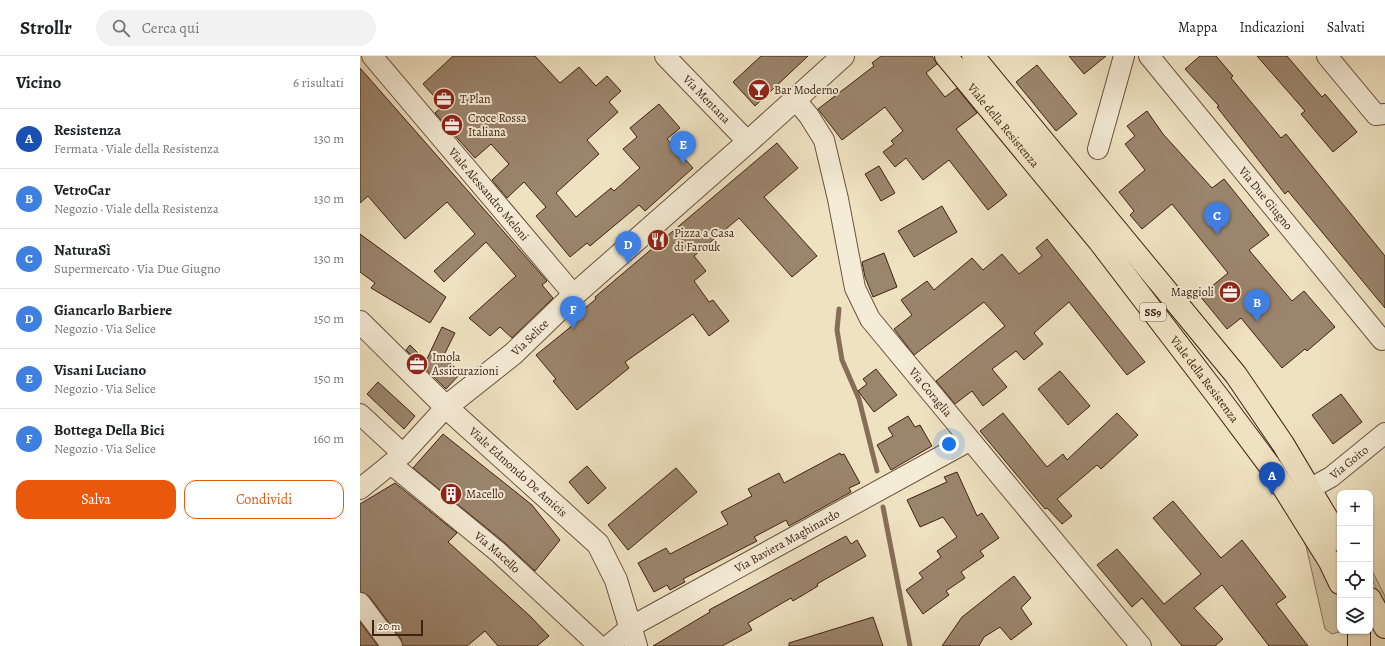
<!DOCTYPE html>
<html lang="it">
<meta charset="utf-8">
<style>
:root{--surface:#fff;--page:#f2f2f2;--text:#202124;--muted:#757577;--line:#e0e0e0;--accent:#ea580c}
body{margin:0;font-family:Alegreya,serif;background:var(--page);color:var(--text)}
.controls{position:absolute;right:12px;bottom:12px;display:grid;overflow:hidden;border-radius:8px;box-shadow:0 1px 3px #0004}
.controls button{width:36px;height:36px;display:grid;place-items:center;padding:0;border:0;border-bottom:1px solid var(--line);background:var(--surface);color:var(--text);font:20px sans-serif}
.scale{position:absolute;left:12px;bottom:10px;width:51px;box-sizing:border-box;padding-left:4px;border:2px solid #412113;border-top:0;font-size:11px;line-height:14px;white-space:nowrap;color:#412113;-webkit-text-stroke:3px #f5ecd7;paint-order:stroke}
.you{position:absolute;left:589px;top:388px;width:14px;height:14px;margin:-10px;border:3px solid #fff;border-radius:50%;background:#1a73e8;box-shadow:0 0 0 6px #1a73e833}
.badge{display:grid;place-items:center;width:26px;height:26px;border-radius:50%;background:var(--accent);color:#fff;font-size:13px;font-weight:700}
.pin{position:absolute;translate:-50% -33px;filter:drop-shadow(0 1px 2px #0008)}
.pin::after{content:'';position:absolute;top:21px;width:14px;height:12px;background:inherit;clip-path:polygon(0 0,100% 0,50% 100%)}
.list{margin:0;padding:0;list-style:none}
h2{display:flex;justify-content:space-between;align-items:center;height:52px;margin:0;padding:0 16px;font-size:17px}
h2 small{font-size:13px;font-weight:400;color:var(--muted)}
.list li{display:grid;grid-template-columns:26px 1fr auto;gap:12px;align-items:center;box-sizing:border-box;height:60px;padding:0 16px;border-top:1px solid var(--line)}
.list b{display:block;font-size:15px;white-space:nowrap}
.list p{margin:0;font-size:13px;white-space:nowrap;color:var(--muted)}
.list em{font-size:13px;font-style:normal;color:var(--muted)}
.actions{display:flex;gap:8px;padding:12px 16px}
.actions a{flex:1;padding:9px 0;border:1px solid var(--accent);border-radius:12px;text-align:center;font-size:14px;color:var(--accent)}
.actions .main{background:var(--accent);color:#fff}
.icon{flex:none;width:22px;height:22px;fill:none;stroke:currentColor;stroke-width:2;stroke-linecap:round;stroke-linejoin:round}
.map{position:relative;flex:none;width:1025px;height:590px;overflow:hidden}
header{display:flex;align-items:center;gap:24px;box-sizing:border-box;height:56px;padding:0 20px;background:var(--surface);border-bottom:1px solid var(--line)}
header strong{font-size:19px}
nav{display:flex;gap:22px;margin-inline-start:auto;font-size:14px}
.search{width:280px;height:36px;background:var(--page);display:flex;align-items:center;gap:10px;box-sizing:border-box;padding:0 14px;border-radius:22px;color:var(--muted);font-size:15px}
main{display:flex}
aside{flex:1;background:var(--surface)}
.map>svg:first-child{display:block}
.green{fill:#d1c1a3;stroke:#89715b}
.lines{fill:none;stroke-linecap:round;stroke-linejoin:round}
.stream{stroke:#866d58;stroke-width:5}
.building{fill:#9b856d;stroke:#412113}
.minor-casing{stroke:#6c513e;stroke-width:22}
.tertiary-casing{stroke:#6c513e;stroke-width:24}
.primary-casing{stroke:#412113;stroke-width:24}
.minor{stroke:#f5ecd7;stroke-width:20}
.tertiary{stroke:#f5ecd7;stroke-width:22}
.primary{stroke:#efe2c1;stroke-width:22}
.labels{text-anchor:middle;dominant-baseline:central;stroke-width:4;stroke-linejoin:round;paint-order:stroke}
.shield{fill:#f5ecd7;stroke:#775e4e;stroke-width:1}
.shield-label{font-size:11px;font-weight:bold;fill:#412113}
.poi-label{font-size:12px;fill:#412113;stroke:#f5ecd7;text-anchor:start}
.street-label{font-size:12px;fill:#412113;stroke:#f5ecd7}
</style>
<header>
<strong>Strollr</strong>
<div class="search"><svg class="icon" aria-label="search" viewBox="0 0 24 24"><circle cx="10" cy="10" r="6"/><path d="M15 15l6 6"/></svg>Cerca qui</div>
<nav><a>Mappa</a><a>Indicazioni</a><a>Salvati</a></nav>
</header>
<main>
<aside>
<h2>Vicino<small>6 risultati</small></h2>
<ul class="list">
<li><span class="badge" style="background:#1a4fb4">A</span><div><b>Resistenza</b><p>Fermata · Viale della Resistenza</p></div><em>130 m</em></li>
<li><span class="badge" style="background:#3f7fe0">B</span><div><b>VetroCar</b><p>Negozio · Viale della Resistenza</p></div><em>130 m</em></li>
<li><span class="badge" style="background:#3f7fe0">C</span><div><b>NaturaSì</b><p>Supermercato · Via Due Giugno</p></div><em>130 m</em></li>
<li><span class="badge" style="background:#3f7fe0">D</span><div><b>Giancarlo Barbiere</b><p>Negozio · Via Selice</p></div><em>150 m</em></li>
<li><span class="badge" style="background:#3f7fe0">E</span><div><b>Visani Luciano</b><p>Negozio · Via Selice</p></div><em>150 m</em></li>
<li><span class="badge" style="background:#3f7fe0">F</span><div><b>Bottega Della Bici</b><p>Negozio · Via Selice</p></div><em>160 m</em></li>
</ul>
<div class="actions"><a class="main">Salva</a><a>Condividi</a></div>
</aside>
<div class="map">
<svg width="1025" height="590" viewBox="0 0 1025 590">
<rect width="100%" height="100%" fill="#efe2c1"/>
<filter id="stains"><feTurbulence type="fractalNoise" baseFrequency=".005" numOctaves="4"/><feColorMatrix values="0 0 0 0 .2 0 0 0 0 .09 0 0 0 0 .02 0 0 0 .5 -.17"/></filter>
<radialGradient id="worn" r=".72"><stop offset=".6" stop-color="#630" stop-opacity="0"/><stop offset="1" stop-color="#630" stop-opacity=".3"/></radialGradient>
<path class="green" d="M935 466 972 526 980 544V575H982L972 578 965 573 946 490Z
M1010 511 1025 540V550L1010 520Z"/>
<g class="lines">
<path class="stream" d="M479 253 477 274 482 304 499 343 517 415
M523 451 550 590"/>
</g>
<path class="building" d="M93 0H175L200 27 219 11 236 30 247 20 261 35 249 46 258 56 227 84 239 98 196 137 216 161 251 132 254 135 280 112 263 93 277 81 270 72 299 48 320 72 307 83 333 112 285 155 279 149 230 190 227 187 210 201 176 160 186 151 164 126 147 142 132 124 149 108 131 88 115 102 75 57 83 50 63 28Z
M401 0H448L395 50 373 26Z
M521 0H572L577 8 566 17 585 41 597 32 617 57 596 73 647 139 628 154 589 104 563 124 546 102 535 111 523 96 534 88 531 85 543 75 525 51 482 84 458 53 514 10 512 7Z
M709 0H746L724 18Z
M840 0H856L873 20 871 22 921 82 926 78 1025 200V252L928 135 925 138 857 51 859 50 825 13Z
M897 0H927L962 41 965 38 997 76 973 96 941 58 945 55Z
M677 9 717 58 696 75 656 26Z
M0 12 187 225 182 229 193 242 152 282 140 271 130 280 109 262 156 220 126 186 84 226 74 215 115 178 87 146 45 183 8 140 0 147Z
M787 55 803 78 852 132 864 123 909 179 889 194 932 245 944 235 975 271 947 295 945 293 922 312 881 262 867 273 840 240 868 217 812 148 782 173 770 159 774 155 759 136 785 114 765 88 775 80 767 70Z
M417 87 438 112 404 141 457 200 432 221 379 162 334 200 346 215 334 225 349 246 353 244 369 265 349 280 333 258 265 306 269 312 217 354 193 325 196 323 176 299 218 265 214 261 236 243 235 241Z
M519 110 535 137 521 145 505 118Z
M582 150 597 176 554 201 538 175Z
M0 178 86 241 70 267 11 232 15 227 0 216Z
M687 183 785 306 767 319 709 246 674 277 683 288 664 304 656 295 632 313 647 331 623 350 612 335 595 348 576 325 645 270 624 246 554 299 534 273 552 259 541 244 567 225 574 234 612 202 623 214 642 198 659 218 682 200 676 192Z
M524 197 537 231 513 241 505 221 502 206Z
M82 271 95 277 83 301 101 317 86 333 46 294 50 289 66 305Z
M516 313 537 339 514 356 498 335 507 328 503 323Z
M700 315 730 350 708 369 678 333Z
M18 326 55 360 44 373 7 338Z
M981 338 1002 366 973 388 952 359Z
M643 357 687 411 703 398 707 404 757 357 778 379 741 413 737 409 697 443 712 460 702 468 687 452 685 453 620 375Z
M548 360 555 371 560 369 572 390 531 414 517 389 533 380 528 372Z
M83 378 172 449 200 484 175 515 145 487 53 412Z
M480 397 481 399 484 398 500 427 489 432 491 436 429 470 426 464 394 481 397 485 323 523 325 526 310 534 307 529 294 536 278 507 306 492 310 498 368 468 361 456 392 440 388 433 419 417 424 427Z
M227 410 246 432 228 448 209 426Z
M316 412 337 436 268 494 248 469Z
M597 416 617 460 622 457 639 482 620 495 624 500 601 516 605 522 586 535 589 539 563 558 546 534 563 522 559 517 581 501 577 495 597 481 583 461 560 471 547 444 587 426 584 421Z
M35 427 97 477 88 486 170 560 189 580 177 590H138L125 575 107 590H43L41 583 9 540 0 536V448Z
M813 445 861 502 882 484 926 541 916 548 948 590H909L862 529 834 552 863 583 855 590H822L782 542 772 551 737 509 757 493 804 548 841 518 793 462Z
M486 480 491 488 497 484 506 500 457 528 458 530 433 545 431 542 388 567 392 574 362 590H293L350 556 349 554Z
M654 520 671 542 661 552 672 568 651 584 640 571 624 581 619 590H582L602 561Z
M513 561 523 590H429V587Z
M0 566 18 590H0Z"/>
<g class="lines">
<g class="minor-casing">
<g id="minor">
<path id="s1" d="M12 0 214 239"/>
<path id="s2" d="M305 0 388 86"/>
<path id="s3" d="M789 0 1022 284"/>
<path d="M967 0 1016 59 1025 58"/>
<path id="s4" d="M435 43 449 60 464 84 478 143 495 232 510 263 781 590"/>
<path d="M738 93 764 0"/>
<path d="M0 358 43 398"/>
<path id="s5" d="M31 408 138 496 239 590"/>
<path id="s6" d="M951 432 971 421 1025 377"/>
<path d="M0 433 43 398 86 351"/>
<path d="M0 547 32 590"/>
<path id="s7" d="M248 590 272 570 609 385"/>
</g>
</g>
<g class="tertiary-casing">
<g id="tertiary">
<path id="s8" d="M0 266 86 351 238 488 256 524 276 590"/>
<path id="s9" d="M86 351 153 298 214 239 388 86 483 0"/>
</g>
</g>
<g class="primary-casing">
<g id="primary">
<path id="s10" d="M586 0 739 185 859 342 912 413 970 506 980 527"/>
<path d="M613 0 876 319 923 388 980 484"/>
<path d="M1010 543 1025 571"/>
<path d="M999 590V575"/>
</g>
</g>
<use href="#minor" class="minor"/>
<use href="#tertiary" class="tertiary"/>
<use href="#primary" class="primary"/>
</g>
<defs>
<g id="bar-disc" transform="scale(1.15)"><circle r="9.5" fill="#8f2418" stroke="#f5ecd7"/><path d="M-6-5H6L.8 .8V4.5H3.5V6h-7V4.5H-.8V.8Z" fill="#fff"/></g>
<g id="office-disc" transform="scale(1.15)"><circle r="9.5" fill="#8f2418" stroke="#f5ecd7"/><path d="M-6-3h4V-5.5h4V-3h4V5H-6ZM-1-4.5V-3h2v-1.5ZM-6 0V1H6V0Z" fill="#fff"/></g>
<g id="restaurant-disc" transform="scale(1.15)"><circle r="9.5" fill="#8f2418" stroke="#f5ecd7"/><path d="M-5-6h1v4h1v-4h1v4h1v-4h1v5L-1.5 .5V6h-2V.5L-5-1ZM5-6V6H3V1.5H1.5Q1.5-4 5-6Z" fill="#fff"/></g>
<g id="building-disc" transform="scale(1.15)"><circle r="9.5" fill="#8f2418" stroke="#f5ecd7"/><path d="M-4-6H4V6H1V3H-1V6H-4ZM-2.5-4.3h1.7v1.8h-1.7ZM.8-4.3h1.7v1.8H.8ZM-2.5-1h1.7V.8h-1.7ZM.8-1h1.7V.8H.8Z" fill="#fff"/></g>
</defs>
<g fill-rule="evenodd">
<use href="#bar-disc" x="399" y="34"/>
<use href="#office-disc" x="84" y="43"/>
<use href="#office-disc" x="92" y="69"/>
<use href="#restaurant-disc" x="298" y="184"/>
<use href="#office-disc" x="870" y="236"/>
<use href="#office-disc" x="57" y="308"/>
<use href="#building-disc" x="91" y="438"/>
</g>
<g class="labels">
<rect class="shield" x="780" y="247" width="26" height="18" rx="3"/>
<g class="shield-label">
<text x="793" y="256">SS9</text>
</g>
<g class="poi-label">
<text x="414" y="34">Bar Moderno</text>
<text x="100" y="43">T Plan</text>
<text x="108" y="62">Croce Rossa<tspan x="108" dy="14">Italiana</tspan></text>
<text x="314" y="177">Pizza a Casa<tspan x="314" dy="14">di Farouk</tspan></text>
<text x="854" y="236" text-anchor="end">Maggioli</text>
<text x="72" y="301">Imola<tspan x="72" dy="14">Assicurazioni</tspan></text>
<text x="106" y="438">Macello</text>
</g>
<g class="street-label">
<text stroke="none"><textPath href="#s2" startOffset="60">Via Mentana</textPath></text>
<text stroke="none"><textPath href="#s10" startOffset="90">Viale della Resistenza</textPath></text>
<text stroke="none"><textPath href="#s1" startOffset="181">Viale Alessandro Meloni</textPath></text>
<text stroke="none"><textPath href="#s3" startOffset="184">Via Due Giugno</textPath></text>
<text stroke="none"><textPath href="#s9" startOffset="109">Via Selice</textPath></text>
<text stroke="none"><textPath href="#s10" startOffset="414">Viale della Resistenza</textPath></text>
<text stroke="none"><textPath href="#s4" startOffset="331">Via Coraglia</textPath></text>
<text stroke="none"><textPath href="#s6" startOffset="46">Via Goito</textPath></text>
<text stroke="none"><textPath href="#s8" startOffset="218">Viale Edmondo De Amicis</textPath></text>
<text stroke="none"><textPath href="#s7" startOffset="208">Via Baviera Maghinardo</textPath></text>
<text stroke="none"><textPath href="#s5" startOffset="138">Via Macello</textPath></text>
</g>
</g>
<rect width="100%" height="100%" filter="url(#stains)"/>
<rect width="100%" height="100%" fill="url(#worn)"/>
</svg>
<div class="controls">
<button>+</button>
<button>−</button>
<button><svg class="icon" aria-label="locate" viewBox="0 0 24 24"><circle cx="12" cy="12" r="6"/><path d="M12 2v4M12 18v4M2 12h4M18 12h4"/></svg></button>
<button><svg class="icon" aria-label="layers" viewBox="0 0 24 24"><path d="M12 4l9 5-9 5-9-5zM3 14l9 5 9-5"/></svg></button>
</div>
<div class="scale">20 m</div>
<div class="you"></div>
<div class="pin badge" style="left:912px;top:439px;background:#1a4fb4">A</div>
<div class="pin badge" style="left:897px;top:266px;background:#3f7fe0">B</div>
<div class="pin badge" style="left:857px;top:179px;background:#3f7fe0">C</div>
<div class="pin badge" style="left:268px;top:208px;background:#3f7fe0">D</div>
<div class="pin badge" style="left:323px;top:108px;background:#3f7fe0">E</div>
<div class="pin badge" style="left:213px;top:273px;background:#3f7fe0">F</div>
</div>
</main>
